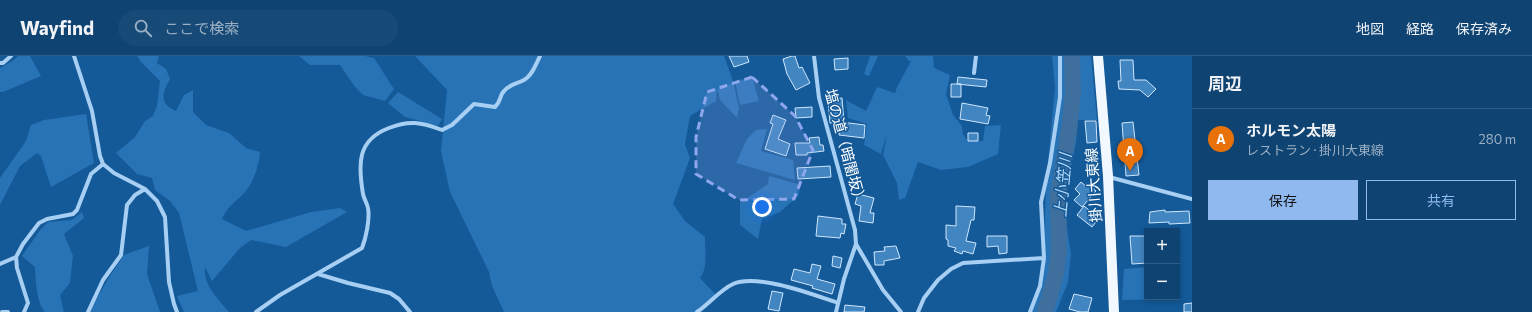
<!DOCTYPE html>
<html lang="ja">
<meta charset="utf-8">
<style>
:root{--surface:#0f4372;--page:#184a77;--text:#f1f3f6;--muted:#9bb0c4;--line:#2f5c84;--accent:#90b9f0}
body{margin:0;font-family:Commissioner,"Noto Sans JP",sans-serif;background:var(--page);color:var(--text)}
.controls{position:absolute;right:12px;bottom:12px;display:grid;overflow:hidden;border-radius:0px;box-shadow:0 2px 6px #0003}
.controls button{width:36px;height:36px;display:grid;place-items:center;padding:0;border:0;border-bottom:1px solid var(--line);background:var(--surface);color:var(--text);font:20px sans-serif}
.you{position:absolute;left:762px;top:151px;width:14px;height:14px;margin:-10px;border:3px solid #fff;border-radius:50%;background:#1a73e8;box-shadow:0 0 0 6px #1a73e833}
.badge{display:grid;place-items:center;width:26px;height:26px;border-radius:50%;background:var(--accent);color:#fff;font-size:13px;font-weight:700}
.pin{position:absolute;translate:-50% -33px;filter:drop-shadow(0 1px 2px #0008)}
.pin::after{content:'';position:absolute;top:21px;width:14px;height:12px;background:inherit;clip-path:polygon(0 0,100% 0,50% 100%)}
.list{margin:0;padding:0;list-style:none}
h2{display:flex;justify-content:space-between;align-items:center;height:52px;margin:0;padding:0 16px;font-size:17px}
h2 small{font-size:13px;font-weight:400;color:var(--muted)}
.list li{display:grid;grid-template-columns:26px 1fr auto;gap:12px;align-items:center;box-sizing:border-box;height:60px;padding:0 16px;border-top:1px solid var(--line)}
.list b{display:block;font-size:15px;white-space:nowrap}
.list p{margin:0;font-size:13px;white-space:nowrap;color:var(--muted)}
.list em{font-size:13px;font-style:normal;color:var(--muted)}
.actions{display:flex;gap:8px;padding:12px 16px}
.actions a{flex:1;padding:9px 0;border:1px solid var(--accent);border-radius:0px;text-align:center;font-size:14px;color:var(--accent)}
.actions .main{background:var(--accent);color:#111}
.icon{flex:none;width:22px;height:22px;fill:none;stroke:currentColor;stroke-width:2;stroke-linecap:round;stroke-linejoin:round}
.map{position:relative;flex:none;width:1192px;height:256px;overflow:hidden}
header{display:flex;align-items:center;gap:24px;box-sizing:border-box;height:56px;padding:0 20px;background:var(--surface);border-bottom:1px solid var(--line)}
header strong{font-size:19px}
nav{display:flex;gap:22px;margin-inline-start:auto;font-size:14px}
.search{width:280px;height:36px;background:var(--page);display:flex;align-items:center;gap:10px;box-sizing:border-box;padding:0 14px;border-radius:22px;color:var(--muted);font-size:15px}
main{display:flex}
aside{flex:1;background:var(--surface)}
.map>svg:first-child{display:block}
.green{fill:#2773b6}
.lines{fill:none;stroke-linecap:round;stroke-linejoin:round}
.river{stroke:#3f6f9d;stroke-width:16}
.building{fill:#4185c1;stroke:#cfe7fd}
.minor{stroke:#a7cff3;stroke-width:4}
.primary{stroke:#f2f8ff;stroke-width:10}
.marked{fill:#8ea6ec;fill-opacity:0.2;stroke:#8ea6ec;stroke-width:3;stroke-dasharray:8 5;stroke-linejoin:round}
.labels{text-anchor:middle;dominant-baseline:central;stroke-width:3;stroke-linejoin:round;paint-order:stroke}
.street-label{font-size:15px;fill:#fff;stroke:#145998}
.water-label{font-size:16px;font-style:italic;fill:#b3d9f9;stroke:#145998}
</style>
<header>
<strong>Wayfind</strong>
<div class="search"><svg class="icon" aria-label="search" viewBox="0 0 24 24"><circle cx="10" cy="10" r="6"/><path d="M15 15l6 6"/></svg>ここで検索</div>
<nav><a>地図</a><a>経路</a><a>保存済み</a></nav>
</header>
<main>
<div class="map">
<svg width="1192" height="256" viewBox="0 0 1192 256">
<rect width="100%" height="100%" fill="#145998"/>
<path class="green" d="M18 0H30L41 20 3 36H0V12L14 4Z
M137 0H159L157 7 166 13 170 23C163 35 158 48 176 55L184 39 193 34V56L206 69 229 77 246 92 260 96C259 108 255 122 248 132 240 144 228 148 222 163L246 175 311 156 340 152 347 156 286 191 251 184 240 192 212 225 205 211C203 229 218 243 229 256H184L177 240 198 235 179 157 170 145 155 134 152 122 137 118 116 97 135 81 145 65 153 60 157 50 160 25 141 6Z
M299 0H365L374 2 394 33 385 45 363 39 355 31 340 9H310Z
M415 0H724L733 25 739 52 737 62 720 44 717 31 716 45 690 60 685 88 690 102 673 148 685 165 705 181C705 193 708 213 700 222L717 240 695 256H504L492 230 489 216 450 136 441 95 447 34Z
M870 0H878L869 20 864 18Z
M905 0H933L934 12 950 19 946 38 953 59 962 70 963 79 968 85H983L985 70 1001 69 998 98 968 111 941 114 918 106 905 142 899 144 897 127 883 99 887 78 881 98 864 89 867 68 848 62 846 44 866 55 877 31 895 37 897 31 911 5H909Z
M1052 0H1091L1097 64H1078L1076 87 1065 136 1067 172 1071 198 1068 226 1056 256H1032L1040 230 1044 194 1046 128 1055 31Z
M752 21 759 45 740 49 735 25Z
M398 36 442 63 438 70 405 61 388 47Z
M86 58 94 107 51 131 41 100 37 97 20 110 0 149V122L26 85 31 69 44 64Z
M767 73 761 95 793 104 795 124 736 107 747 83 756 74Z
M769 120 801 129 798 140 780 156 762 163 758 183 740 169V147L768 128Z
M82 156 84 162 64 178 73 200 70 227 60 239 64 256H45C36 246 36 224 35 211L22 200 40 174 48 166 72 164Z
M149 190 147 218 160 256H89L108 223 124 199Z
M1177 209H1178L1180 243 1122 244 1124 213 1147 211V241H1177Z"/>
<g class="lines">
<path class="river" d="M1045 256 1056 218 1059 194 1058 140 1069 74 1073 37 1072 0"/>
</g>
<path class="building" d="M729 0H747L749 6 734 11Z
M792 0H795L799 12 802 11 810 27 796 34 787 18 783 3Z
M848 2V13L835 14 834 3Z
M1120 4H1133L1134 24H1146L1156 33 1148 41 1140 34 1119 33 1118 25H1121Z
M958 21 987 24 986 31 957 28Z
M951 28H961V41H951Z
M842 42 844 66 830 67 828 43Z
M962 47 988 52 986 59 990 60 988 68 960 63Z
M812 51V61L796 62 795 52Z
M773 59 786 64 778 83 790 88 786 100 765 93 773 68 770 67Z
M1085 65H1096L1097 86 1087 87Z
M841 66 865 69 864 82 839 79Z
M1133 66 1139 119 1126 120 1122 67Z
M968 77H978V85H968Z
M819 81 820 89H823L824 95 807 97V99H796L795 87H810L809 82Z
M830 110 831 121 798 123 797 112Z
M1081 126 1087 131 1089 129 1096 135 1082 151 1074 144 1080 138 1075 133Z
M858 138 874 142 870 157H874L873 167 859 165 861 150 855 148Z
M956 150 975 151 974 164H971L966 185 976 187 973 198 963 195 962 198 954 195 956 192 948 190V184L946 183V169L956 170Z
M1084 150 1099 162 1092 171 1077 159Z
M1165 154V156L1189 155 1190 167 1169 168V166L1149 167 1150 156Z
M818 160 842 163V168H846L844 178 841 177 840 182 816 180Z
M987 180H1007V197L999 198 998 190 987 191Z
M1130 180H1146L1147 207 1132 208Z
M896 190 900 202 884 205V209H875L874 196 885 195 884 191Z
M833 200 842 202 840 212 832 210Z
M812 208 821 210 817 223 835 228 832 238 812 232 813 230 791 224 794 213 810 217Z
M772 235 783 237 779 255 768 253Z
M1074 238 1092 242 1088 256H1080L1069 253Z
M1192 247V256H1184V248Z
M845 249 865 251 864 256H844Z"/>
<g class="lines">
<path class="minor" d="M74 0 92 55 100 100 103 108 114 117 145 133 157 145 165 161 169 226 174 248 177 256
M814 0 819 42 855 174 856 188 844 223 836 256
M0 7H3L11 0
M974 17 976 0
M1109 121 1192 143
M856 188 883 234 901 256
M0 208 16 201
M318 218 348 227 390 237 399 243 410 256
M2 256H8
M24 256 28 247 17 212 16 201 23 188 39 167 47 163 73 158 77 154 91 118 103 108
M88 256 103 224 121 199 127 149 135 139 145 133
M256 256 280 239 362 192C366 182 370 163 368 152 367 147 364 143 363 138 358 108 357 84 389 72 409 64 421 66 442 74L452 69 474 48 495 51C502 44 499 40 504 35 510 28 517 28 524 24 532 20 536 8 540 0
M697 256C709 248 720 234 733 228 757 217 814 239 838 247
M918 256 924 242 938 224 951 213 963 207 1044 202 1041 146 1050 107 1060 41V0
M1030 256 1040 230 1044 202"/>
<path class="primary" d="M1098 0 1108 120 1114 256"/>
</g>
<path class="marked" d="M752 21 795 60 813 94 794 143 739 144 696 118V81L707 36Z"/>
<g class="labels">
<g class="street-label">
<text transform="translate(846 91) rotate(75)">塩の道（暗闇坂）</text>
<text transform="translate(1093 129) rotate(-94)">掛川大東線</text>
</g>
<g class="water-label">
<text transform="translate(1062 129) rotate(-85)">上小笠川</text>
</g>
</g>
</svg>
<div class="controls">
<button>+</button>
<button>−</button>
</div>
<div class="you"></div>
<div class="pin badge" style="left:1130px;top:115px;background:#e8710a">A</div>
</div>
<aside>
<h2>周辺<small></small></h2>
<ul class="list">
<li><span class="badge" style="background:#e8710a">A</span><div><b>ホルモン太陽</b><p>レストラン · 掛川大東線</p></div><em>280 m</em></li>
</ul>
<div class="actions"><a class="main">保存</a><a>共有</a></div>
</aside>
</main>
